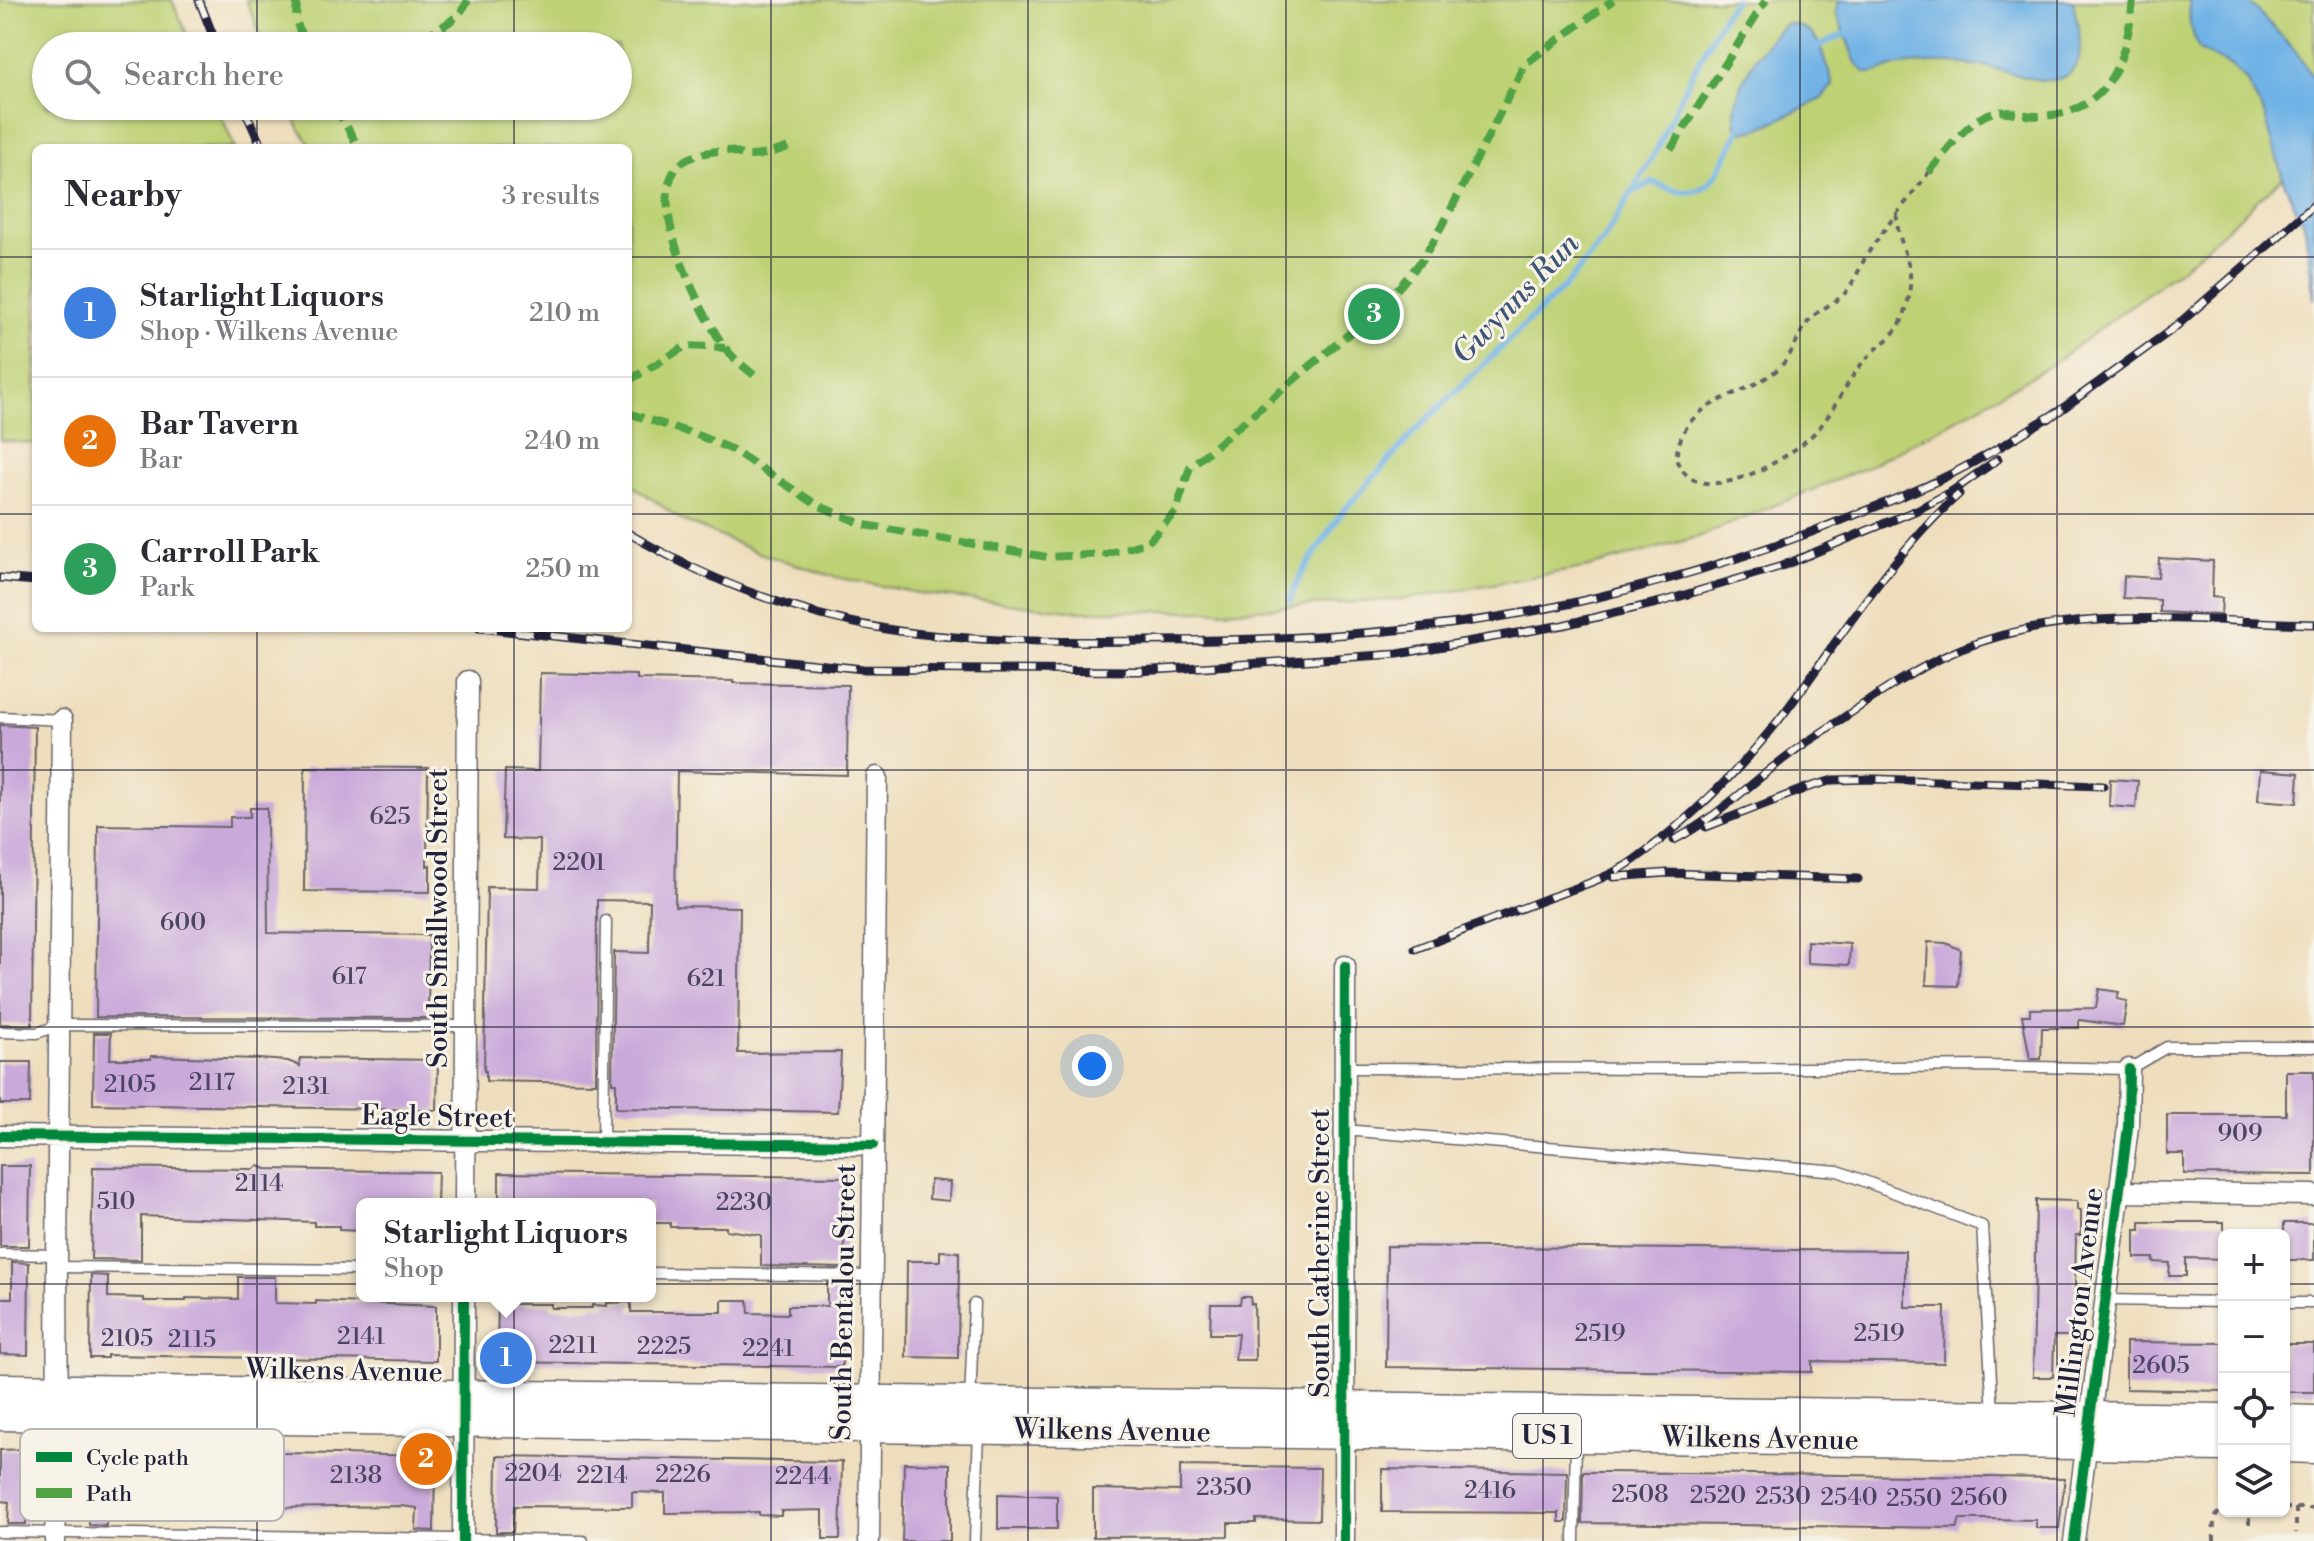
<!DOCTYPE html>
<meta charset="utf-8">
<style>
:root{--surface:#fff;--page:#f2f2f3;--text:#2b2b33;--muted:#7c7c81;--line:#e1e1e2;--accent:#7c3aed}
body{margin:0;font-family:"Libre Bodoni",serif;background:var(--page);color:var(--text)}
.controls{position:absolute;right:24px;bottom:24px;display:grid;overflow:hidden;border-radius:12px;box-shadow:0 2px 6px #0004}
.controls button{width:72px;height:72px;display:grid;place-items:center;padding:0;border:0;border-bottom:2px solid var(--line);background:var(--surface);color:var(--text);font:40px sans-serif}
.you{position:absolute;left:1092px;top:1066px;width:28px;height:28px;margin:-20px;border:6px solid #fff;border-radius:50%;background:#1a73e8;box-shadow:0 0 0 12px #1a73e833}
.badge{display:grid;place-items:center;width:52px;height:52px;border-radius:50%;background:var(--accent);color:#fff;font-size:26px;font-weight:700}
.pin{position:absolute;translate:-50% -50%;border:4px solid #fff;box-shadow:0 2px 8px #0006}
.popup{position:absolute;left:356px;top:1198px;width:300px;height:104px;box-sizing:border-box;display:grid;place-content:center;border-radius:12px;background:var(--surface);filter:drop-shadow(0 2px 6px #0005);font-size:26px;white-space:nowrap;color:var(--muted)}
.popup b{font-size:30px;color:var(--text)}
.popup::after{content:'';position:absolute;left:50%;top:100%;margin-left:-16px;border:16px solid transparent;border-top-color:var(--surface)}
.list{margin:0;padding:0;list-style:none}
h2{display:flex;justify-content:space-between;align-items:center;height:104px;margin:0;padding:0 32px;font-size:34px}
h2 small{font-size:26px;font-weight:400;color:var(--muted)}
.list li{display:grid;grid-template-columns:52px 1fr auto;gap:24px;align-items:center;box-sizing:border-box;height:128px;padding:0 32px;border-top:2px solid var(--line)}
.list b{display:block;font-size:30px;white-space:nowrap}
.list p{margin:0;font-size:26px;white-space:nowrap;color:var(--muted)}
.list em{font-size:26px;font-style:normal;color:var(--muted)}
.icon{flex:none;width:44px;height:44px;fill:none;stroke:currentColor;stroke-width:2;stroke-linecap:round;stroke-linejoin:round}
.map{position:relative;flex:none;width:2314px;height:1541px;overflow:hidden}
.search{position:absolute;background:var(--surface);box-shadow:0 2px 6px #0004;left:32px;top:32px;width:600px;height:88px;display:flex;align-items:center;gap:20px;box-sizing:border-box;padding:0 28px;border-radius:44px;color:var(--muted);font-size:30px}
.panel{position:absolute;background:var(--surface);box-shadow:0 2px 6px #0004;left:32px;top:144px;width:600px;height:488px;border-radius:12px}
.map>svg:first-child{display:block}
.green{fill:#bed174;stroke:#707a58;stroke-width:2}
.water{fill:#71b3e6;stroke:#4a6a90;stroke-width:2}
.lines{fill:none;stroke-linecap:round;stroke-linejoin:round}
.stream{stroke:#71b3e6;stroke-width:6}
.building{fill:#c9a9da}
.lane-casing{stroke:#696468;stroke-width:13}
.street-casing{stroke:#696468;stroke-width:23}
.primary-casing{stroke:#696468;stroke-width:35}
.path{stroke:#696468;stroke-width:4;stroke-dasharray:6 6;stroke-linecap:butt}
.lane{stroke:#fff;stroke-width:10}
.street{stroke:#fff;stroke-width:20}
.primary{stroke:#fff;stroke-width:32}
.rail-casing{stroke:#22223b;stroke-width:9}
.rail{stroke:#f7f3e8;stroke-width:6;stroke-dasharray:18;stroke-linecap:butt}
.quiet{stroke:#50a245;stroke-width:8;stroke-dasharray:16 8;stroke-linecap:butt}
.cycleway-casing{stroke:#f7f3e8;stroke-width:15}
.cycleway{stroke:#00873e;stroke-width:10}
.grid{fill:none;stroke:#22223b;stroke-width:2;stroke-opacity:0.55}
.labels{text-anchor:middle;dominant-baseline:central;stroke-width:6;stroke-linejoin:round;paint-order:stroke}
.number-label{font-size:24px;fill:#4c4463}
.shield{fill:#f7f3e8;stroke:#62616f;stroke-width:2}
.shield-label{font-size:26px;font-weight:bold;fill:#22223b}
.street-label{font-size:28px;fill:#22223b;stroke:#f7f3e8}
.water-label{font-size:30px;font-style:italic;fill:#3e5577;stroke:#f7f3e8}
.key{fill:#f7f3e8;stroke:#b7b4b4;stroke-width:2}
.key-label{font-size:22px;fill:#22223b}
</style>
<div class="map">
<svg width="2314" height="1541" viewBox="0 0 2314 1541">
<rect width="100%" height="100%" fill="#f7f3e8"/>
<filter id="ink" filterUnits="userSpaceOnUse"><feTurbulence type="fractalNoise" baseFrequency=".0125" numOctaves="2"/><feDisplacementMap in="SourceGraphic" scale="16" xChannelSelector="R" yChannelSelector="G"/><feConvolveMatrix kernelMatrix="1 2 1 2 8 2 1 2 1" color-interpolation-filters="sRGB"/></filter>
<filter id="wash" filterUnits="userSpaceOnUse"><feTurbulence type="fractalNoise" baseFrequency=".006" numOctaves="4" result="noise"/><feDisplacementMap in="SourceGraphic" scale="32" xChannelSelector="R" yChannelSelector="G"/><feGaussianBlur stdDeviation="1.8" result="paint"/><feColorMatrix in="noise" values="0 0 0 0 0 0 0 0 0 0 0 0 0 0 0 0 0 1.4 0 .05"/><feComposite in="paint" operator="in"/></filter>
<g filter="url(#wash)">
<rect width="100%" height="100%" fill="#eedebd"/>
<path class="green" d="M0 0H172L192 46H46V106H217L235 148H36V444L0 440Z
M246 0H2314V149L2187 264 2051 365 1941 428 1865 468 1698 537 1589 567 1406 599 1227 611H1079L923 594 835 577 759 553 682 520 628 482V148H312L299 128 289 106H618V46H265Z"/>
<path class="water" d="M1839 0H2073C2075 16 2081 33 2080 49 2075 101 2019 74 1988 67 1976 64 1963 64 1951 63 1933 63 1913 62 1895 66 1884 69 1877 74 1865 73L1856 63 1836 12Z
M2189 0H2247L2294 49 2314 79V300L2305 228 2284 183 2265 116 2246 80 2230 65 2199 50 2190 25Z
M1787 23C1823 28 1823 56 1833 85L1821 99 1761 128 1743 132 1736 126C1729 92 1761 43 1787 23Z"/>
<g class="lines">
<path class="stream" d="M1820 45 1845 34
M1635 191 1653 182C1711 211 1717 172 1740 129
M1290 601 1300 576 1340 515 1418 428 1567 284 1604 239 1656 151 1686 86 1725 13 1735 0"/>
</g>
<g id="blocks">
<path class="building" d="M2159 558 2213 561 2212 597 2222 598 2221 615 2160 612V600L2123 598 2124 576 2158 578Z
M540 673 637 675V679L733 681V683L848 685 847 775 677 771 675 906 740 907 738 1053 841 1052 838 1112 616 1108V1083H612L614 952 649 953 650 901 597 900 596 1083 486 1081V1071H484L487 887 539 888 540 840 503 839 505 770 538 771Z
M0 725 35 727 32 1025 0 1024Z
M305 767 428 768 427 866 430 865V892L304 891Z
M2260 770 2299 773 2297 803 2258 800Z
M2110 779 2138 781 2136 808 2109 806Z
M250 808H267L268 933 429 935 428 1018 96 1017 98 825 230 827V817H250Z
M1807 941 1850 944 1849 965 1807 963Z
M1928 942 1946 943 1961 950 1958 986 1926 985Z
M2099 989 2119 992 2117 999 2127 1001 2123 1026 2079 1020V1028H2042L2041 1059H2030L2022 1015H2030V1009L2096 1008Z
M94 1033H111L110 1059H151V1056L259 1059 288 1061 300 1066V1058L438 1060 437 1110 93 1104Z
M0 1062H31L30 1104H0Z
M2286 1071H2314V1175L2184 1174V1154H2167V1115H2286Z
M0 1166H30L29 1246H0Z
M258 1166 266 1169 438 1172 437 1204H362V1231L339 1230V1226H314V1222L141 1216V1260L91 1259 93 1167 253 1169Z
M499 1173 845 1177 844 1268 761 1266V1235L726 1230V1227H670V1223H650V1204H499Z
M930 1180 950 1182 949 1201 929 1199Z
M2036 1200 2077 1201V1210H2081V1235H2076L2074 1336H2054L2053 1377H2033Z
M2140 1222H2224V1259L2186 1258V1276H2169L2170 1263 2153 1262 2154 1258H2135V1230H2140Z
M2284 1223H2314V1260H2284Z
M1387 1246 1905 1251V1307H1945L1944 1363 1812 1361V1372L1386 1367Z
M940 1251 959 1252 958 1358 906 1357 907 1261H940Z
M12 1262 29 1263 28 1355 0 1354V1298H12Z
M91 1275 108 1276V1297L144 1298V1301H186V1298L238 1299V1277H275V1303L316 1304V1301L436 1306V1361L107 1355V1358H90Z
M827 1283 843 1284 842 1367 497 1362 498 1296H514V1304H551V1308H592V1305L607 1306V1303L631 1302V1312H722V1300H748L749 1313 788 1314V1306H827Z
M1241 1297H1250L1251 1304H1254L1255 1360H1235L1238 1334H1210L1211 1304H1240Z
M2126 1342 2224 1343V1391L2126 1389Z
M2284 1344H2314V1392H2284Z
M27 1449 26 1524H8L9 1502 0 1501V1450Z
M134 1450 435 1456 434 1531 416 1530 417 1508 402 1506 268 1508 106 1504V1526L89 1525 90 1452Z
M497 1456 842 1462 840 1539H823V1510L781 1511V1516L759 1515V1512L665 1513V1493L632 1492V1507L514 1506 513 1532H496Z
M904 1463 950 1464V1541H902Z
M1180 1466 1320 1468 1319 1520 1256 1519V1523H1228V1536L1093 1537V1489L1180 1491Z
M1382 1469 1567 1472 1566 1522H1559V1513L1382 1512Z
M1583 1472H1607L2065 1478 2059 1528H2036V1520L1985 1519H1960L1957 1528 1582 1523Z
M998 1494 1057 1496V1529H998Z"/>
</g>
</g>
<g filter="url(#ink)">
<use href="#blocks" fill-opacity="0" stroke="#696468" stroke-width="2"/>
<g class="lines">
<g class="lane-casing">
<path id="lane" d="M0 717 62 720
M0 1032 37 1033 59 1025 466 1026
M1345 1068 1728 1069 1983 1066 2129 1069 2167 1047H2314
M1344 1130 1838 1171 1982 1226 1993 1414
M603 1142 606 921
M0 1254 57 1255
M57 1267 362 1270
M650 1273 872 1276
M2105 1300 2224 1302
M2284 1303H2314
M970 1401 974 1304
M0 1532 583 1541
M975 1541 979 1431
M1574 1541 1576 1439"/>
</g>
<g class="street-casing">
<path id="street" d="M0 1136 873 1145
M2119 1192 2314 1195
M465 1204 468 681
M55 1541 58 1442 57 1267 62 720
M463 1541 464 1296
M869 1541 877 777
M1344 1541 1345 966
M2074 1541 2128 1127 2129 1069"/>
</g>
<g class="primary-casing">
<path id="primary" d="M0 1390 2224 1420
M0 1414 2224 1445
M2284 1421 2314 1422
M2284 1446 2314 1447"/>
</g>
<path class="path" d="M1897 214C1896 234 1905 248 1909 267 1912 281 1909 302 1904 315 1898 335 1877 346 1864 361 1847 381 1837 406 1820 427 1798 453 1725 499 1691 478 1684 474 1680 466 1676 460 1682 396 1742 401 1779 368 1793 355 1797 336 1808 322 1819 308 1835 304 1846 292 1856 280 1861 263 1870 250 1888 223 1910 198 1929 172
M2284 1508H2314
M2296 1508V1533
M2249 1524V1511
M2214 1541C2214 1529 2211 1515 2224 1509"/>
<use href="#lane" class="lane"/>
<use href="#street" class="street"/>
<use href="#primary" class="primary"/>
<g class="rail-casing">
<path id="rail" d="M199 0 217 46
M243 106 262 148
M2048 419 2174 328 2314 205
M628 533C707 580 796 614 886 629 973 643 1061 642 1148 641 1297 640 1448 633 1594 598 1684 577 1772 549 1857 514 1887 502 1918 491 1947 476 1985 458 2021 434 2057 412
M0 578 36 581
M479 628 863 669 1139 671 1398 654 1563 625 1661 602 1782 566 1917 510 1954 490 1998 459
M1706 827 1806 788 1833 780 1874 779 2103 786
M1674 840C1723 815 1763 770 1810 740 1858 709 1907 671 1961 649 2073 604 2196 621 2314 624
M1613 877 1667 873 1858 879
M1415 949C1461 931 1506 914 1551 897 1578 887 1611 877 1634 860 1690 820 1743 767 1785 712 1841 638 1889 557 1959 494"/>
</g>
<use href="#rail" class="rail"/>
<path class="quiet" d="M297 0 296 20 305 46
M398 46C423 35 456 27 468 0
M335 106 359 148
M1671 149 1766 0
M1929 172C1946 153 1966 121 1991 113 2007 108 2024 117 2040 116 2110 114 2127 58 2133 0
M754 375C743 366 731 357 723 345 700 311 639 192 683 162 695 153 716 150 730 151 736 152 742 156 748 156 761 157 776 151 789 147
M628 381 686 346 725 348
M628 413 700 436 733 450 817 505 865 525 1047 557 1106 554 1148 542 1176 511 1190 467 1370 316 1401 285 1422 260 1445 221 1525 64 1613 0"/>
<g class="cycleway-casing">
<path id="cycleway" d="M0 1136 873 1145
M463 1541 464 1296
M1344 1541 1345 966
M2074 1541 2128 1127 2129 1069"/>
</g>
<use href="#cycleway" class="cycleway"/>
</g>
</g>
<path class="grid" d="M257 0V46M514 0V46M771 0V1541M1028 0V1541M1286 0V1541M1543 0V1541M1800 0V1541M2057 0V1541M257 106V148M514 106V148M0 257H36M628 257H2314M0 514H36M628 514H2314M257 628V1541M514 628V1541M0 770H2314M0 1027H2314M0 1284H2224M2284 1284H2314"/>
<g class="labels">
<g class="number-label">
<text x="390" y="817">625</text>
<text x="579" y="863">2201</text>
<text x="183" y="923">600</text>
<text x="349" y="977">617</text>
<text x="706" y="979">621</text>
<text x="212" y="1083">2117</text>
<text x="130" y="1085">2105</text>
<text x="306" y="1087">2131</text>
<text x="2240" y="1134">909</text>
<text x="259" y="1184">2114</text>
<text x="116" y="1202">510</text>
<text x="744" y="1203">2230</text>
<text x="1600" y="1334">2519</text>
<text x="1879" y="1334">2519</text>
<text x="361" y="1337">2141</text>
<text x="127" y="1339">2105</text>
<text x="192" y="1340">2115</text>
<text x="573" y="1346">2211</text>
<text x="664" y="1347">2225</text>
<text x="768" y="1349">2241</text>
<text x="2161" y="1366">2605</text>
<text x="533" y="1474">2204</text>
<text x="683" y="1475">2226</text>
<text x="356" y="1476">2138</text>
<text x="602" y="1476">2214</text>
<text x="803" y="1477">2244</text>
<text x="1224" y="1488">2350</text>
<text x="1490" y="1491">2416</text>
<text x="1640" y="1495">2508</text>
<text x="1718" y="1496">2520</text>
<text x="1783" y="1497">2530</text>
<text x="1849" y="1498">2540</text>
<text x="1979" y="1498">2560</text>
<text x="1914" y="1499">2550</text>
</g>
<rect class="shield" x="1513" y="1414" width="68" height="44" rx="6"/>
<g class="shield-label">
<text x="1547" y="1436">US 1</text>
</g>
<g class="street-label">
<text transform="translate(438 918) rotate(-90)">South Smallwood Street</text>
<text transform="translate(437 1117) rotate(1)">Eagle Street</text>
<text transform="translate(1320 1253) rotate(-90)">South Catherine Street</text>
<text transform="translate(844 1302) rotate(-89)">South Bentalou Street</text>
<text transform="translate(2080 1302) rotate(-83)">Millington Avenue</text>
<text transform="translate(344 1371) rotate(1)">Wilkens Avenue</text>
<text transform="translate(1112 1431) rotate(1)">Wilkens Avenue</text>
<text transform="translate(1760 1439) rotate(1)">Wilkens Avenue</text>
</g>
<g class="water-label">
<text transform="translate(1516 299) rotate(-46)">Gwynns Run</text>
</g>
</g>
<rect x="20" y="1429" width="264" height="92" rx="12" class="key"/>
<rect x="36" y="1452" width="36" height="10" fill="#00873e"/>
<rect x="36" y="1488" width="36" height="10" fill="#50a245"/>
<g class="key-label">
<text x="86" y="1465">Cycle path</text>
<text x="86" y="1501">Path</text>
</g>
</svg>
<div class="controls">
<button>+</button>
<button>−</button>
<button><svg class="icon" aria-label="locate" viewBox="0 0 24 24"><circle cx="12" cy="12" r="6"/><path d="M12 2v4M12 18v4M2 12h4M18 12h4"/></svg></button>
<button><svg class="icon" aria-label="layers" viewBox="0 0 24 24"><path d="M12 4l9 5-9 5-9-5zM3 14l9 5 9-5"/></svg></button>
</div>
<div class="you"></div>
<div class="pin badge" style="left:506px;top:1358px;background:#3f7fe0">1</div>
<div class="popup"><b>Starlight Liquors</b>Shop</div>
<div class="pin badge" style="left:426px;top:1459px;background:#e8710a">2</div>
<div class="pin badge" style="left:1374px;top:314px;background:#2e9e5b">3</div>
<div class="search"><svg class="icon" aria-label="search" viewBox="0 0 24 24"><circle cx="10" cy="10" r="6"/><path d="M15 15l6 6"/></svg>Search here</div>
<section class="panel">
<h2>Nearby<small>3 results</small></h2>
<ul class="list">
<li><span class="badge" style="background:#3f7fe0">1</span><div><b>Starlight Liquors</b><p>Shop · Wilkens Avenue</p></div><em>210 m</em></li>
<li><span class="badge" style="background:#e8710a">2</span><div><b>Bar Tavern</b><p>Bar</p></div><em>240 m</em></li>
<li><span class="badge" style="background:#2e9e5b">3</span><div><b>Carroll Park</b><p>Park</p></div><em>250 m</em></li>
</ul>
</section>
</div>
